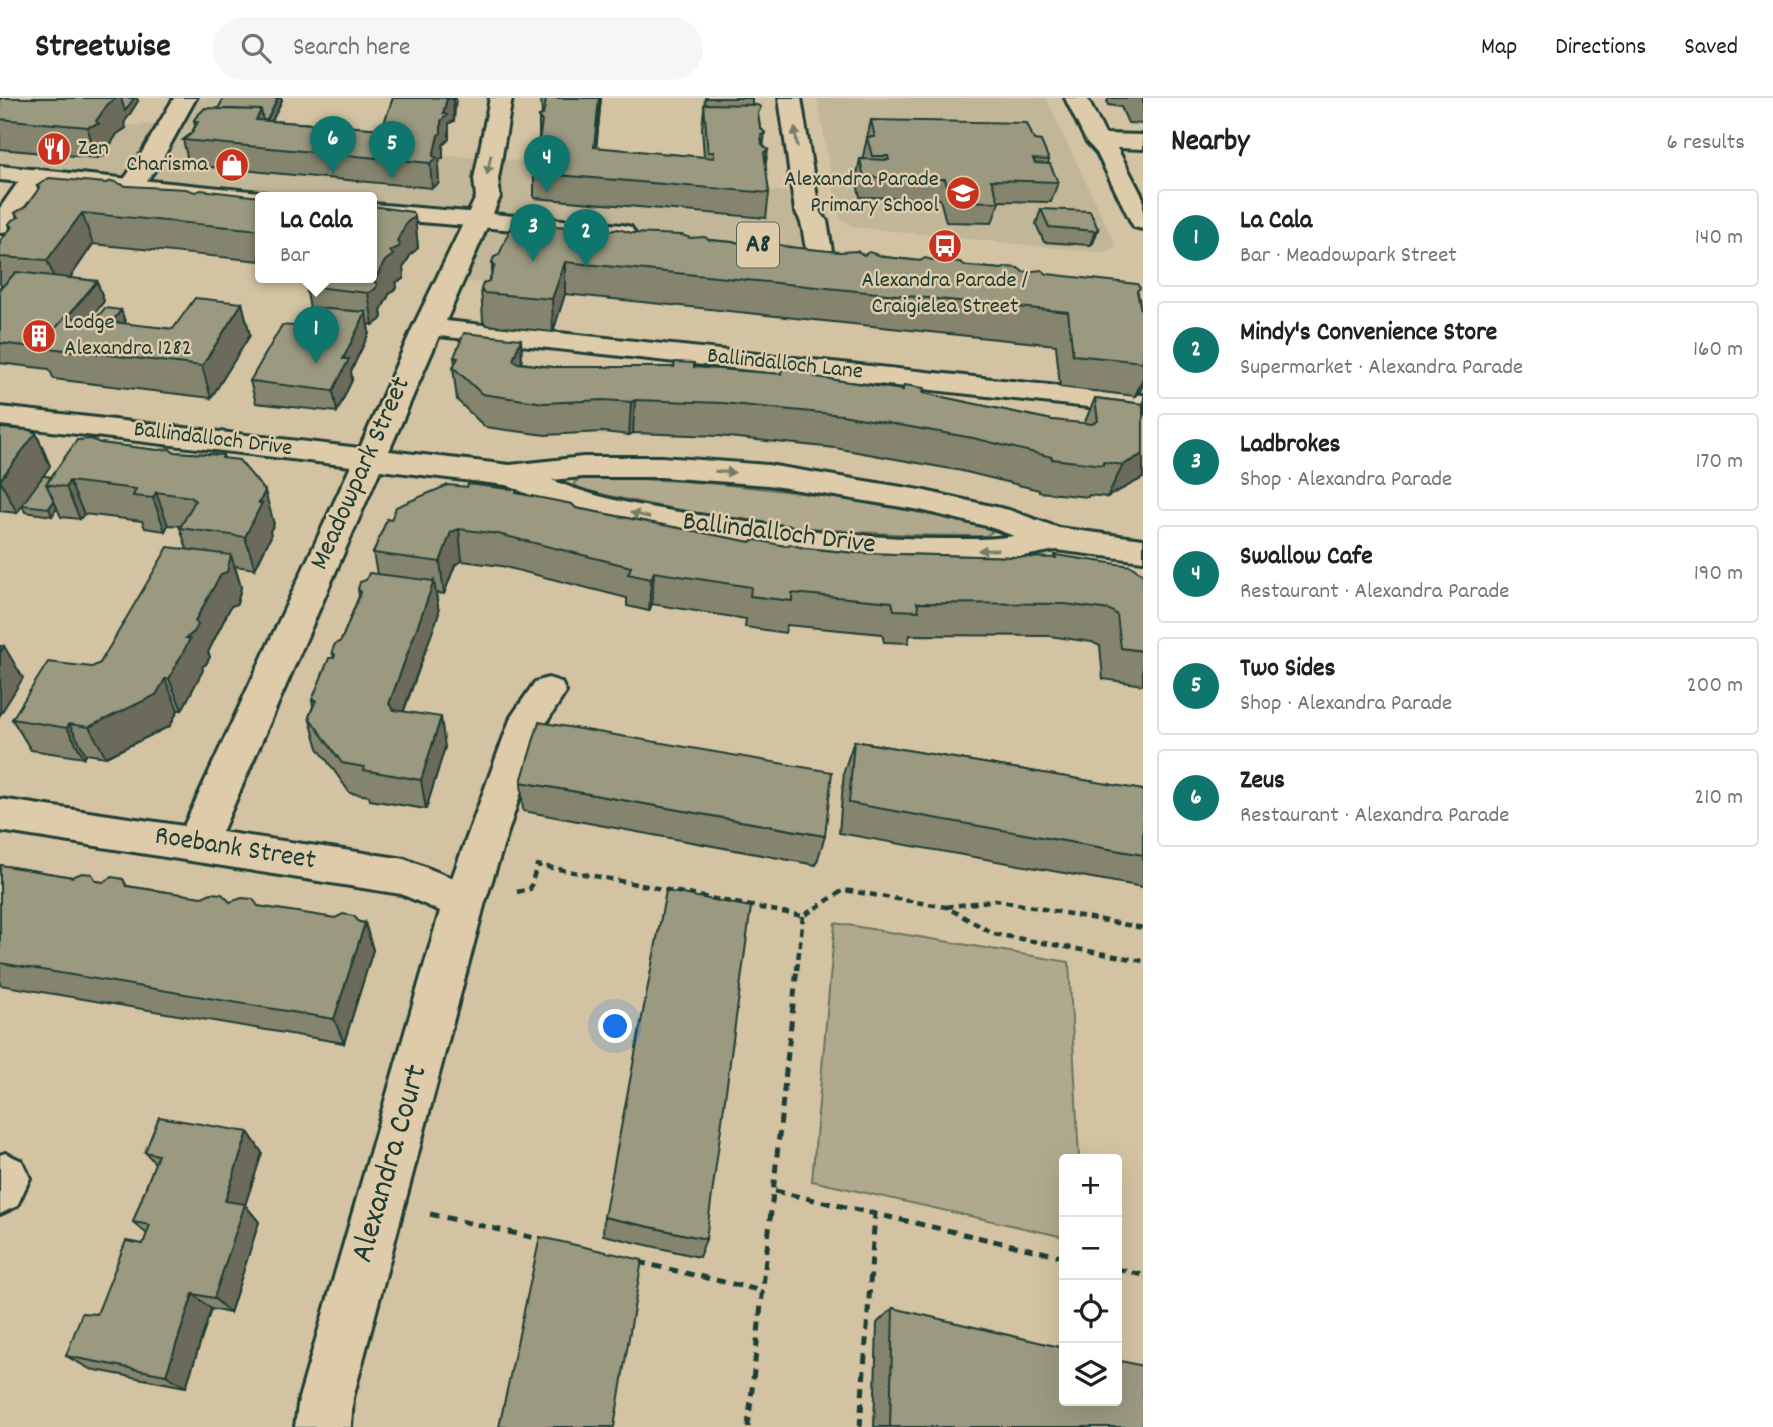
<!DOCTYPE html>
<meta charset="utf-8">
<style>
:root{--surface:#fff;--page:#f6f6f6;--text:#202124;--muted:#757577;--line:#e0e0e0;--accent:#0f766e}
body{margin:0;font-family:Dekko,sans-serif;background:var(--page);color:var(--text)}
.controls{position:absolute;right:21px;bottom:21px;display:grid;overflow:hidden;border-radius:7px;box-shadow:0 7px 28px #0002}
.controls button{width:63px;height:63px;display:grid;place-items:center;padding:0;border:0;border-bottom:2px solid var(--line);background:var(--surface);color:var(--text);font:35px sans-serif}
.you{position:absolute;left:616px;top:929px;width:24px;height:24px;margin:-18px;border:5px solid #fff;border-radius:50%;background:#1a73e8;box-shadow:0 0 0 10px #1a73e833}
.badge{display:grid;place-items:center;width:46px;height:46px;border-radius:50%;background:var(--accent);color:#fff;font-size:23px;font-weight:700}
.pin{position:absolute;translate:-50% -58px;filter:drop-shadow(0 2px 4px #0008)}
.pin::after{content:'';position:absolute;top:37px;width:24px;height:21px;background:inherit;clip-path:polygon(0 0,100% 0,50% 100%)}
.popup{position:absolute;left:255px;top:94px;width:122px;height:91px;box-sizing:border-box;display:grid;place-content:center;border-radius:7px;background:var(--surface);filter:drop-shadow(0 2px 5px #0005);font-size:23px;white-space:nowrap;color:var(--muted)}
.popup b{font-size:26px;color:var(--text)}
.popup::after{content:'';position:absolute;left:50%;top:100%;margin-left:-14px;border:14px solid transparent;border-top-color:var(--surface)}
.list{margin:0;padding:0;list-style:none}
h2{display:flex;justify-content:space-between;align-items:center;height:91px;margin:0;padding:0 28px;font-size:30px}
h2 small{font-size:23px;font-weight:400;color:var(--muted)}
.list li{display:grid;grid-template-columns:46px 1fr auto;gap:21px;align-items:center;box-sizing:border-box;height:98px;margin:0 14px 14px;padding:0 14px;border:2px solid var(--line);border-radius:7px}
.list b{display:block;font-size:26px;white-space:nowrap}
.list p{margin:0;font-size:23px;white-space:nowrap;color:var(--muted)}
.list em{font-size:23px;font-style:normal;color:var(--muted)}
.icon{flex:none;width:38px;height:38px;fill:none;stroke:currentColor;stroke-width:2;stroke-linecap:round;stroke-linejoin:round}
.map{position:relative;flex:none;width:1143px;height:1329px;overflow:hidden}
header{display:flex;align-items:center;gap:42px;box-sizing:border-box;height:98px;padding:0 35px;background:var(--surface);border-bottom:2px solid var(--line)}
header strong{font-size:33px}
nav{display:flex;gap:38px;margin-inline-start:auto;font-size:24px}
.search{width:490px;height:63px;background:var(--page);display:flex;align-items:center;gap:18px;box-sizing:border-box;padding:0 24px;border-radius:38px;color:var(--muted);font-size:26px}
main{display:flex}
aside{flex:1;background:var(--surface)}
.map>svg:first-child{display:block}
.built{fill:#c2b698}
.green{fill:#b1a98d;stroke:#687360;stroke-width:2}
.lines{fill:none;stroke-linecap:round;stroke-linejoin:round}
.minor-casing{stroke:#1f3d34;stroke-width:6}
.major-casing{stroke:#1f3d34;stroke-width:6}
.path-far1{stroke:#1f3d34;stroke-width:4.5;stroke-dasharray:7 5;stroke-linecap:butt}
.path{stroke:#1f3d34;stroke-width:5;stroke-dasharray:9 7;stroke-linecap:butt}
.minor{fill:#decba9;fill-rule:evenodd}
.major{fill:#decba9;fill-rule:evenodd}
.wall{fill:#85846e;stroke:#1f3d34;stroke-width:2}
.shaded-wall{fill:#6c6b5a;stroke:#1f3d34;stroke-width:2}
.building{fill:#9b9980;stroke:#1f3d34;stroke-width:2}
.oneway{fill:#757d69}
.labels{text-anchor:middle;dominant-baseline:central;stroke-width:5;stroke-linejoin:round;paint-order:stroke}
.far-poi-label{font-size:23px;fill:#1f3d34;stroke:#decba9;text-anchor:start}
.far-street-label{font-size:23px;fill:#1f3d34;stroke:#decba9}
.shield{fill:#decba9;stroke:#586857;stroke-width:2}
.shield-label{font-size:26px;font-weight:bold;fill:#1f3d34}
.street-label{font-size:28px;fill:#1f3d34;stroke:#decba9}
.near-street-label{font-size:33px;fill:#1f3d34;stroke:#decba9}
</style>
<header>
<strong>Streetwise</strong>
<div class="search"><svg class="icon" aria-label="search" viewBox="0 0 24 24"><circle cx="10" cy="10" r="6"/><path d="M15 15l6 6"/></svg>Search here</div>
<nav><a>Map</a><a>Directions</a><a>Saved</a></nav>
</header>
<main>
<div class="map">
<svg width="1143" height="1329" viewBox="0 0 1143 1329">
<rect width="100%" height="100%" fill="#d3c3a2"/>
<filter id="ink" filterUnits="userSpaceOnUse"><feTurbulence type="fractalNoise" baseFrequency=".0143" numOctaves="2"/><feDisplacementMap in="SourceGraphic" scale="14" xChannelSelector="R" yChannelSelector="G"/><feConvolveMatrix kernelMatrix="1 2 1 2 8 2 1 2 1" color-interpolation-filters="sRGB"/></filter>
<g filter="url(#ink)">
<path class="built" d="M188 0H281L263 45 566 66 732 89 810 96 824 153 534 190 452 182 478 122 372 111V100H260L0 75V37L100 28 174 26Z
M817 0H1046L1116 148 1105 155 853 129 839 120Z"/>
<path class="green" d="M582 380C719 380 852 398 986 429L992 434 985 438C847 439 714 423 579 391L574 385Z
M835 825 1069 864 1079 1061H1064V1139L812 1083Z"/>
<g class="lines">
<g class="minor-casing">
<path id="minor" d="M174 0H196L160 65 140 92H124L120 87 137 63Z
M490 0H512L498 81 500 99 446 223 1143 297V315L439 238 389 353 510 367 583 359H661L768 367 920 392 1009 412 1059 430 1143 441V463L1056 452 997 463H922L823 457 655 432 552 406 506 387 380 372 222 734 405 761 452 780 511 619 535 584 548 580 561 584 566 594 541 633 485 804 353 1300 351 1329H295L299 1300 440 813 401 796 0 733V701L184 728 351 368 0 327V309L360 350 413 229 476 99 474 81ZM583 379H661L768 387 920 412 990 429 1014 438C991 442 968 441 945 441 874 441 804 432 733 422 673 413 609 406 552 382Z
M779 0H801L819 112 827 123 832 153 828 158 819 161 810 158C801 145 807 130 795 113Z
M1065 0H1087L1105 36 1143 37V51L1117 50 1143 100V131L1134 129 1131 124 1097 55 1086 43Z
M34 71 42 73 46 78 9 133 0 135V110L26 73Z
M5 1055 22 1063 30 1080 17 1108 0 1116V1057Z"/>
</g>
<g class="major-casing">
<path id="major" d="M0 68 260 94 269 96 271 100H260V108L0 82Z
M372 106 622 127 631 129 634 134 631 139 622 141 372 120Z"/>
</g>
<path class="path-far1" d="M517 794 530 791 537 767 803 818 844 792 946 809 994 836 1143 863
M946 809 996 802 1143 830
M797 872 803 818"/>
<path class="path" d="M775 1093 1064 1159
M430 1116 544 1142
M638 1164 763 1193
M1117 1171 1143 1177
M748 1329 797 870
M860 1329 875 1115"/>
<use href="#minor" class="minor"/>
<use href="#major" class="major"/>
</g>
<path class="wall" d="M0 0 138 3 124 25 126 30 117 36 107 52 109 56 97 60 0 51Z
M224 0H281L282 2 272 23 383 31V28L393 0H456L454 23 449 25V41L443 47V60L440 61 438 70 439 85 432 90 189 67 183 42 191 36 195 28 194 22 218 11Z
M541 0H601L596 50 704 59 702 30 705 0H752V6L759 24 769 95 766 120 534 100V75L539 42V18L542 17Z
M1109 0H1143V26L1128 25 1121 9 1108 7 1107 4Z
M871 22 1034 42 1049 62 1048 66 1058 84 1051 104 998 103 999 104 992 125 946 124 940 101 860 99 856 81 860 61H864L863 58Z
M37 88H126L260 100V163L93 146 70 180 97 183 104 203 90 222H95L121 212 126 226 173 231 242 205 250 237 211 300 54 281 49 271 0 265V189H3L0 186V143L10 130 9 126 17 120 15 115 25 109 39 92Z
M1041 111 1098 131 1093 145 1090 147 1044 144 1036 126Z
M415 119 418 150 411 156 403 170 404 178 403 181 396 184 397 189 390 195 381 212 382 219 380 222 373 227 368 226 369 235 351 273 352 282 337 314 256 305 250 283 305 229 311 217 306 188Z
M632 135 788 149 1047 176 1138 195 1141 212 1143 214V287L1139 295 1135 298 1060 289 1056 247 565 196 553 234 486 227 483 223 481 191 489 183 492 174V164Z
M521 241 522 265 552 269H694L815 279 923 295 1052 322 1084 326 1095 300 1143 306V380L1107 399 1089 397 1088 399 1039 394V392L962 373 835 350 718 338 633 335 629 337 603 334 545 337 485 329 457 302 453 269 455 266 454 259Z
M0 330 36 335 50 368 43 378 52 379 100 345 173 354 223 357 224 360 274 426 270 433 271 438 255 471 235 468 241 489 237 506 231 508 208 554 210 559 206 566 202 569 203 572 182 612H178L170 628 106 659 86 656 84 660 31 652 12 621 100 565 187 451 180 430 181 428 168 427 165 433 145 430 142 423 84 416 80 421 61 419 57 410 52 418 25 414 22 407 17 415 0 413Z
M517 395 576 410 750 444 855 455 1054 460 1055 457 1143 477V587L1103 581 1100 548 1092 544 1049 538 910 537 908 545 884 544 882 536 787 527 785 535 745 529 746 521 652 506 649 513 627 508V500L501 468 462 463 455 467 444 496 436 495 439 515 404 613 445 649 426 711 370 702 369 698 350 695 318 650 309 619 313 608 312 602 334 560 332 553 341 543 359 498 358 491 377 476 373 455 391 422Z
M854 643 1143 692V789L839 735 844 673Z
M521 684 825 738 816 767 523 713Z
M0 767 103 784 123 781 127 788 365 825 373 852 344 945 0 887Z
M248 1034 262 1055 245 1107 259 1124 230 1215 211 1211 186 1289 90 1271 66 1258 97 1216 143 1146 147 1136 133 1124 155 1065 145 1054Z
M604 1119 706 1141 699 1159 603 1137Z
M893 1210 1143 1329H874L877 1225Z"/>
<path class="shaded-wall" d="M114 0H137L138 3 124 25 126 30 117 36 107 52 109 56 97 60 87 29 96 23 108 6Z
M278 0H281L282 2 261 46 256 22 261 12Z
M453 0 454 23 449 25V41L443 47V60L440 61 438 70 439 85 432 90 430 65 433 58 447 1Z
M599 0H601L594 74V49Z
M765 35 762 59 761 37Z
M768 52 764 76V54Z
M82 115 93 146 60 194 47 162Z
M415 119 418 150 411 156 403 170 404 178 403 181 396 184 397 189 390 195 381 212 382 219 380 222 373 227 368 195 390 153 397 143 407 124Z
M1098 131 1093 145 1090 147 1095 133Z
M565 164V196L553 234 552 201Z
M97 183 104 203 66 252 43 249Z
M242 205 250 237 211 300 202 268Z
M121 212 132 244 112 224Z
M366 214 369 235 351 273 352 282 337 314 333 293 343 261Z
M521 241 522 273 513 262Z
M1143 280V287L1139 295 1135 298Z
M635 302 633 335 629 337 631 304Z
M36 335 50 368 17 415 0 382Z
M1143 356V380L1107 399 1123 367Z
M69 383 84 416 80 421 66 389Z
M265 393 274 426 270 433 271 438 255 471 245 439Z
M156 394 168 427 165 433 153 400Z
M54 403 57 410 52 418 49 410Z
M459 431 462 463 455 467 444 496 440 464 451 434Z
M231 457 241 489 237 506 231 508 208 554 210 559 206 566 202 569 203 572 182 612 169 581 186 540Z
M654 474 652 506 649 513 651 481Z
M434 483 439 515 395 636 389 606Z
M4 548 23 580 0 617V555Z
M165 581 178 612 170 628 106 659 89 629Z
M441 619 445 649 426 711 421 682Z
M69 626 86 656 84 660 67 630Z
M365 825 373 852 344 945 334 921Z
M248 1034 262 1055 245 1107 259 1124 230 1215 214 1200 225 1103Z
M193 1196 211 1211 186 1289 166 1277Z"/>
<path class="building" d="M0 0H117L108 6 96 23 99 26 87 29 0 21Z
M121 0H134L125 13Z
M224 0H278L267 22H263L261 12 218 11Z
M393 0H449L447 1 443 15 447 17 441 23V35L438 37 433 58 437 60 430 65 183 42 191 36 198 24 194 22 196 19 205 10 261 12 256 22 384 31 385 28H383Z
M542 0H599L594 49 714 60V54H708L704 6 757 7 761 9 758 15 760 29 765 35 761 37 762 46 768 52 764 54 769 95 534 75 542 24 539 18 543 17 546 2Z
M871 22 1027 25 1034 42 1041 43 1049 62 1033 61 1035 65 1050 66 1058 84 991 82 999 104 952 103 945 81 864 79 860 61 889 62 888 58H872L867 39H875Z
M49 80 106 85 112 83 126 88 186 91 195 94 201 92 268 100H260V132L82 115 47 162 0 159V143L12 129 9 126 12 122 19 119 15 115 25 109 40 90 37 88Z
M372 108 412 114 415 119 407 124 397 143 400 146 399 149 390 153 393 157 385 163 374 183 377 186 376 190 368 195 306 188 310 180H372Z
M1041 111 1090 113 1098 131 1095 133 1049 129Z
M513 124 610 133 618 131 632 135 682 137 690 140 705 139 709 142 744 145 760 144 768 147 773 145 788 149 840 154 857 153 864 157 869 154 885 159 920 163 925 160 944 165 949 163 960 164 966 168 1002 171 1006 169 1018 170 1023 174 1042 172 1047 176 1137 186 1140 190 1137 193 1141 212 1143 214V264L1073 257 1068 214 565 164 552 201 484 195 481 191 483 185 489 183 495 167 492 164 494 159 499 157Z
M16 174 97 183 67 219H65L40 249 41 250 0 245V189H2Z
M195 200 242 205 202 268 40 249 65 219 95 222 105 210 121 212 112 224 173 231Z
M315 210 366 214 343 261H349L333 293 250 283 282 227 305 229Z
M464 235 521 241 513 262 518 265 552 269H674L675 264 694 265V269L781 276 782 270 815 274V279L903 292 904 287 924 290 923 295 1052 322 1092 326 1098 323 1095 300 1143 306V356L1123 367 1103 364V367L1052 361V359L973 340 842 317 722 305 635 302 631 304 604 302 544 305 482 296 453 269 458 260 454 259Z
M0 330 29 332 36 335 0 382Z
M91 341 100 345 157 352 170 351 173 354 223 357 222 360 239 362 265 393 259 405H262L245 439 180 430 195 403 191 399 156 394 153 400 133 398 136 391 69 383 66 389 46 386 77 342Z
M43 378 52 379 46 386 54 403 49 410 22 407Z
M468 386 517 392 516 395 572 406 576 410 750 444 756 442 785 448 790 446 803 450 855 455 1056 460 1055 457 1131 468 1143 477V553L1121 550 1117 517 1110 512 1065 506 917 505 919 513 894 512 892 504 792 495V503L750 498 751 489 654 474 651 481 628 476 631 469 498 436 459 431 451 434 440 464 373 455 387 421 391 422 396 409 448 387 467 389Z
M168 449 231 457 227 474 221 476 195 523 198 527 194 534 186 540 190 541 169 581H165L156 597 89 629 69 626 67 630 12 621 48 564 92 569 100 565Z
M369 475 434 483 389 606 394 612 441 619 421 682 363 672 364 669 342 665 309 619 316 602H312L329 560H334L335 557 332 553 335 546 341 543 361 494 358 491 360 484 366 482Z
M0 548H4L0 555Z
M539 624 832 674 825 738 521 684Z
M854 643 1143 692V757L849 705Z
M0 767 72 779 82 775 92 776 96 783 103 784 112 779 123 781 126 788 202 799 211 795 222 796 230 804 242 800 253 801 258 808 335 820 343 816 354 818 359 824 365 825 334 921 0 865Z
M666 793 751 809 706 1141 604 1119Z
M159 1019 248 1034 225 1103 245 1106 214 1200 193 1196 166 1277 66 1258 82 1215 97 1216 126 1143 143 1146 150 1127 133 1124 158 1057 145 1054Z
M540 1139 642 1162 614 1329H499Z
M893 1210 1064 1250V1303H1117V1262L1143 1268V1329H890Z"/>
<defs><path id="oneway-solid" d="M-6-.8H1V-3.2L6.5 0L1 3.2V.8H-6Z" transform="scale(1.75)"/></defs>
<g class="oneway">
<use href="#oneway-solid" transform="translate(796 39) rotate(-98)"/>
<use href="#oneway-solid" transform="translate(489 67) rotate(101)"/>
<use href="#oneway-solid" transform="translate(725 374) rotate(4)"/>
<use href="#oneway-solid" transform="translate(640 417) rotate(-166)"/>
<use href="#oneway-solid" transform="translate(988 452) rotate(179)"/>
</g>
</g>
<defs>
<g id="restaurant-disc" transform="scale(1.75)"><circle r="9.5" fill="#c8321e" stroke="#decba9"/><path d="M-5-6h1v4h1v-4h1v4h1v-4h1v5L-1.5 .5V6h-2V.5L-5-1ZM5-6V6H3V1.5H1.5Q1.5-4 5-6Z" fill="#fff"/></g>
<g id="shop-disc" transform="scale(1.75)"><circle r="9.5" fill="#c8321e" stroke="#decba9"/><path d="M-5-2.5h2.3a2.7 3.5 0 0 1 5.4 0H5L5.5 6h-11ZM-1.5-2.5h3a1.5 2.3 0 0 0-3 0Z" fill="#fff"/></g>
<g id="school-disc" transform="scale(1.75)"><circle r="9.5" fill="#c8321e" stroke="#decba9"/><path d="M0-5L7-2L0 1L-7-2ZM-4 1L0 2.5L4 1V4Q0 6-4 4Z" fill="#fff"/></g>
<g id="bus-disc" transform="scale(1.75)"><circle r="9.5" fill="#c8321e" stroke="#decba9"/><path d="M-5-6H5V4H4V6H2V4H-2V6H-4V4H-5ZM-3.5-4V0h7V-4ZM-3.5 1.2v1.5H-2V1.2ZM2 1.2v1.5H3.5V1.2Z" fill="#fff"/></g>
<g id="building-disc" transform="scale(1.75)"><circle r="9.5" fill="#c8321e" stroke="#decba9"/><path d="M-4-6H4V6H1V3H-1V6H-4ZM-2.5-4.3h1.7v1.8h-1.7ZM.8-4.3h1.7v1.8H.8ZM-2.5-1h1.7V.8h-1.7ZM.8-1h1.7V.8H.8Z" fill="#fff"/></g>
</defs>
<g fill-rule="evenodd">
<use href="#restaurant-disc" x="54" y="51"/>
<use href="#shop-disc" x="232" y="67"/>
<use href="#school-disc" x="963" y="95"/>
<use href="#bus-disc" x="945" y="148"/>
<use href="#building-disc" x="39" y="238"/>
</g>
<g class="labels">
<g class="far-poi-label">
<text x="78" y="51">Zen</text>
<text x="208" y="67" text-anchor="end">Charisma</text>
<text x="939" y="82" text-anchor="end">Alexandra Parade<tspan x="939" dy="26">Primary School</tspan></text>
<text x="945" y="183" text-anchor="middle">Alexandra Parade /<tspan x="945" dy="26">Craigielea Street</tspan></text>
<text x="64" y="225">Lodge<tspan x="64" dy="26">Alexandra 1282</tspan></text>
</g>
<g class="far-street-label">
<text transform="translate(785 267) rotate(6)">Ballindalloch Lane</text>
<text transform="translate(213 342) rotate(7)">Ballindalloch Drive</text>
</g>
<rect class="shield" x="737" y="124.5" width="42" height="45" rx="5"/>
<g class="shield-label">
<text x="758" y="147">A8</text>
</g>
<g class="street-label">
<text transform="translate(362 376) rotate(-66)">Meadowpark Street</text>
<text transform="translate(779 437) rotate(7)">Ballindalloch Drive</text>
<text transform="translate(235 752) rotate(9)">Roebank Street</text>
</g>
<g class="near-street-label">
<text transform="translate(391 1066) rotate(-74)">Alexandra Court</text>
</g>
</g>
</svg>
<div class="controls">
<button>+</button>
<button>−</button>
<button><svg class="icon" aria-label="locate" viewBox="0 0 24 24"><circle cx="12" cy="12" r="6"/><path d="M12 2v4M12 18v4M2 12h4M18 12h4"/></svg></button>
<button><svg class="icon" aria-label="layers" viewBox="0 0 24 24"><path d="M12 4l9 5-9 5-9-5zM3 14l9 5 9-5"/></svg></button>
</div>
<div class="you"></div>
<div class="pin badge" style="left:316px;top:266px">1</div>
<div class="popup"><b>La Cala</b>Bar</div>
<div class="pin badge" style="left:586px;top:169px">2</div>
<div class="pin badge" style="left:533px;top:164px">3</div>
<div class="pin badge" style="left:547px;top:95px">4</div>
<div class="pin badge" style="left:392px;top:81px">5</div>
<div class="pin badge" style="left:333px;top:76px">6</div>
</div>
<aside>
<h2>Nearby<small>6 results</small></h2>
<ul class="list">
<li><span class="badge">1</span><div><b>La Cala</b><p>Bar · Meadowpark Street</p></div><em>140 m</em></li>
<li><span class="badge">2</span><div><b>Mindy's Convenience Store</b><p>Supermarket · Alexandra Parade</p></div><em>160 m</em></li>
<li><span class="badge">3</span><div><b>Ladbrokes</b><p>Shop · Alexandra Parade</p></div><em>170 m</em></li>
<li><span class="badge">4</span><div><b>Swallow Cafe</b><p>Restaurant · Alexandra Parade</p></div><em>190 m</em></li>
<li><span class="badge">5</span><div><b>Two Sides</b><p>Shop · Alexandra Parade</p></div><em>200 m</em></li>
<li><span class="badge">6</span><div><b>Zeus</b><p>Restaurant · Alexandra Parade</p></div><em>210 m</em></li>
</ul>
</aside>
</main>
